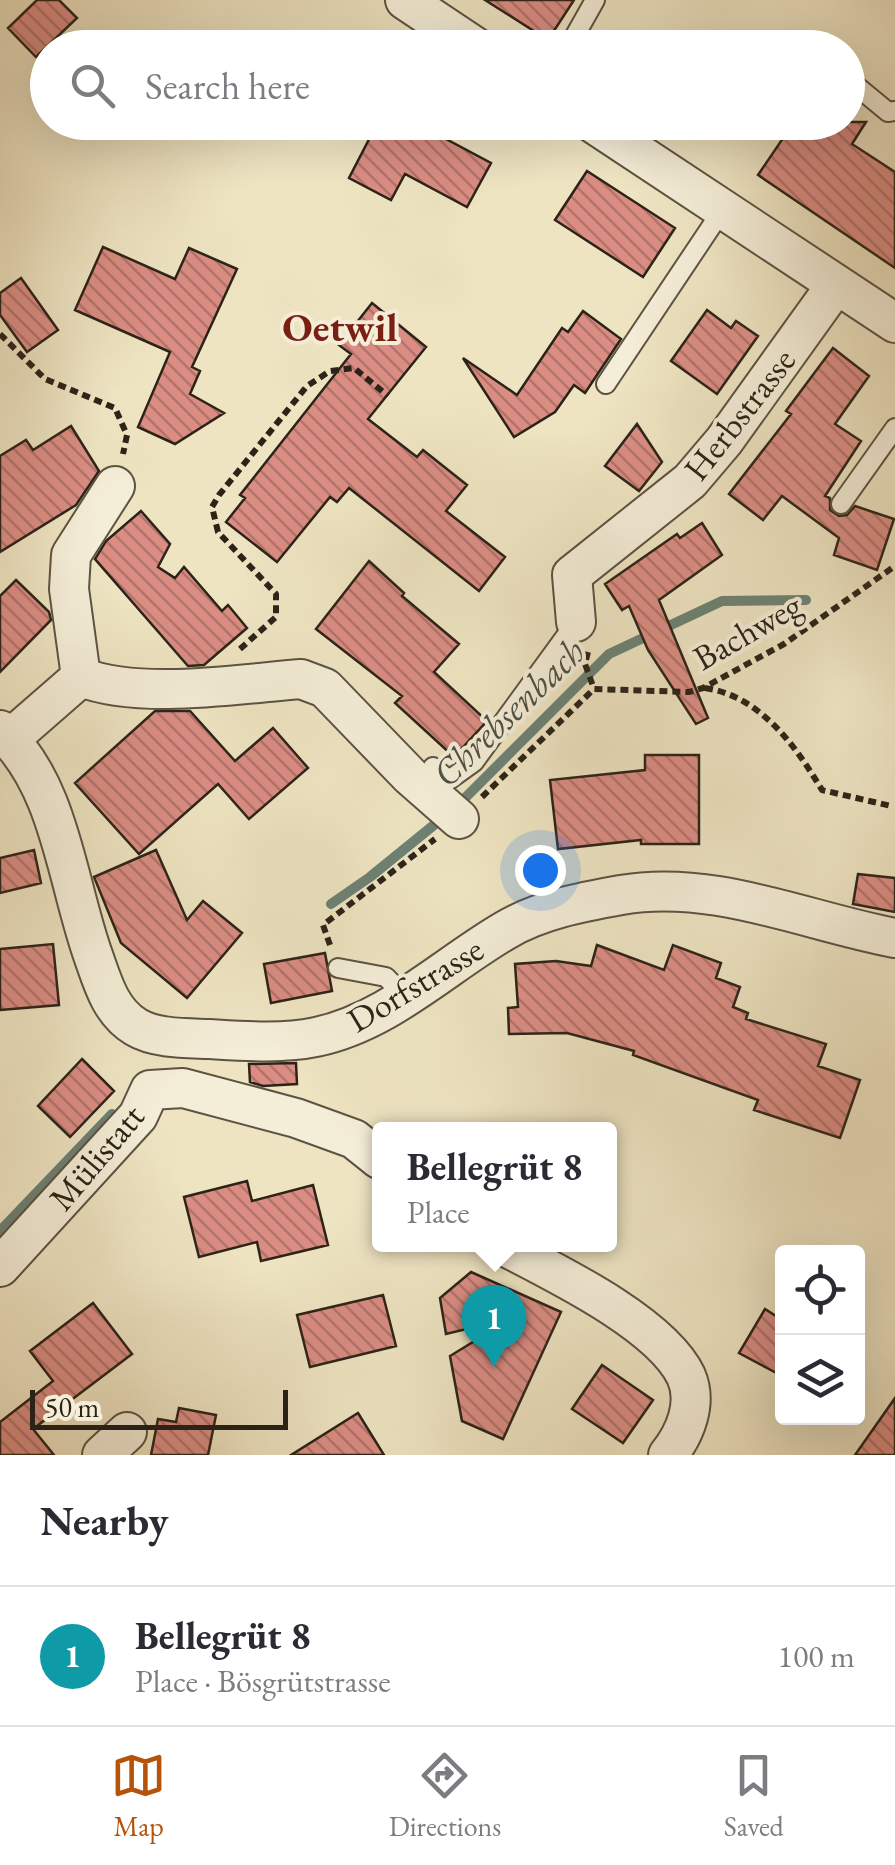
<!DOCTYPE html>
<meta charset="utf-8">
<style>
:root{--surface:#fff;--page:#f7f7f7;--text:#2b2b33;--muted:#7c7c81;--line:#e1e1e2;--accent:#b45309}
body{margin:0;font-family:"EB Garamond",serif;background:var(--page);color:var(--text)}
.controls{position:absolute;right:30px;bottom:30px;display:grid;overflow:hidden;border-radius:10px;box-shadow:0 10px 40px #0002}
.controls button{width:90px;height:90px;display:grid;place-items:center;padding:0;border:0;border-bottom:2px solid var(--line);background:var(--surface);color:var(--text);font:50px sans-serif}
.scale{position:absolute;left:30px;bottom:25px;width:258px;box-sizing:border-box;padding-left:10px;border:5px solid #2c2318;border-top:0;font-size:28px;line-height:35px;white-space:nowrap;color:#2c2318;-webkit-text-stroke:8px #f4edd7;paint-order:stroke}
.you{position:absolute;left:540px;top:870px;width:35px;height:35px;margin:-25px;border:8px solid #fff;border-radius:50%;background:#1a73e8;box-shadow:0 0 0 15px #1a73e833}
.badge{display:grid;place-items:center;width:65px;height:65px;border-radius:50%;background:var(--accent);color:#fff;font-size:32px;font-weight:700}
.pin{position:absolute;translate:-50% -82px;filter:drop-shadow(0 2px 5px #0008)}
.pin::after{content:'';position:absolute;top:52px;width:35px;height:30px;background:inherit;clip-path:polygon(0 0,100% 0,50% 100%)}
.popup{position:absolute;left:372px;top:1122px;width:245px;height:130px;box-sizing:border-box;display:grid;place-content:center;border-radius:10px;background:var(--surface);filter:drop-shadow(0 2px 8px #0005);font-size:32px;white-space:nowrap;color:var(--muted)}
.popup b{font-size:38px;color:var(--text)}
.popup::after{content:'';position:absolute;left:50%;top:100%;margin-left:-20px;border:20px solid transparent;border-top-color:var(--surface)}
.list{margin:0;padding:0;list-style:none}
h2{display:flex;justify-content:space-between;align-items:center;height:130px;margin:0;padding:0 40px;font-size:42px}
h2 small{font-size:32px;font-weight:400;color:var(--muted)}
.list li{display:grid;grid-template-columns:65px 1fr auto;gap:30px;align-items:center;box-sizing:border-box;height:140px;padding:0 40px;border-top:2px solid var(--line)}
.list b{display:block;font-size:38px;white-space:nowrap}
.list p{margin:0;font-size:32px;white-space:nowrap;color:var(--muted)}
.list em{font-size:32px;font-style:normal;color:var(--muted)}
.icon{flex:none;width:55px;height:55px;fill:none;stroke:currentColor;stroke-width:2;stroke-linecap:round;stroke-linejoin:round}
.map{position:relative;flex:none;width:895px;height:1455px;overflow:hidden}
.search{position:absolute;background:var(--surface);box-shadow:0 10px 40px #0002;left:30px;right:30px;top:30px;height:110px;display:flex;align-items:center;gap:25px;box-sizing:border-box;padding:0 35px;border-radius:55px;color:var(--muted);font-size:38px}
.sheet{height:270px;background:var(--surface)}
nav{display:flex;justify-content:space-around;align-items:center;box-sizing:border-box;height:140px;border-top:2px solid var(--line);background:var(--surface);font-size:28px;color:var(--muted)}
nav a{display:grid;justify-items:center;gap:5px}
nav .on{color:var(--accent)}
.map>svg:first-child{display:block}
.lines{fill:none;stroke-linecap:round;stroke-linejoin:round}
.stream{stroke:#6d8174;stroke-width:10}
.building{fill:url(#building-back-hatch);stroke:#2c2318;stroke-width:2.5}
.service-casing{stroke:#5c5342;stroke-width:22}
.minor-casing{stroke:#5c5342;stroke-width:42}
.path{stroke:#2c2318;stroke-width:6;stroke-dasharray:8 5;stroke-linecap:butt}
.service{stroke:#f4edd7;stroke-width:18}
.minor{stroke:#f4edd7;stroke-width:38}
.labels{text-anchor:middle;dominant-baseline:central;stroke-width:8;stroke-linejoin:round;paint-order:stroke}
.street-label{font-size:35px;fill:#2c2318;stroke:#f4edd7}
.water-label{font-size:38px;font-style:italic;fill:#4d5246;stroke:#f4edd7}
.quarter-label{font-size:40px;font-weight:bold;fill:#7a1f14;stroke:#f4edd7}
</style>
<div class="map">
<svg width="895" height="1455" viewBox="0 0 895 1455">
<defs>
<pattern id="building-back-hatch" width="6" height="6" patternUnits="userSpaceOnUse" patternTransform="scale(2.5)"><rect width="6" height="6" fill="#db8d84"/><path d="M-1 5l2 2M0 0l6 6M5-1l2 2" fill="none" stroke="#b2736b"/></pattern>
</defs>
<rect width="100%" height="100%" fill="#eee4c2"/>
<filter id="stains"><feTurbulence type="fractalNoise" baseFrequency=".002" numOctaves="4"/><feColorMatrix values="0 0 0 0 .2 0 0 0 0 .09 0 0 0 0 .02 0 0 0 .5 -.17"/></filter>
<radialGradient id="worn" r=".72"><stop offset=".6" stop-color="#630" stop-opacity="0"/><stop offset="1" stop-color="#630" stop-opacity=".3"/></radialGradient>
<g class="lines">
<path class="stream" d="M458 805 609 654 722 601 806 600
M331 904 370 877 445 816
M0 1231 112 1114"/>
</g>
<path class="building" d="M37 0H59L77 18 36 57 8 28Z
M485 0H574L548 40Z
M378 122H414L491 163 467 207 405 174 391 200 349 178Z
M794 122H866L852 144 895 172V268L758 175Z
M587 171 675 228 643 277 555 220Z
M103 247 175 279 189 248 237 269 192 367 200 371 190 394 224 413 175 444 138 427 170 352 75 310Z
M21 278 58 330 27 352 0 315V293Z
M372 303 426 347 368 419 417 457 423 450 467 485 446 511 505 557 479 591 349 488 337 502 330 497 277 562 226 522 245 498 240 495 351 354 339 345Z
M707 310 731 328 736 321 758 336 717 394 671 361Z
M583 311 621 339 585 393 574 385 555 412 514 437 463 358 517 395 562 328 568 332Z
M833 348 869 376 835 424 861 441 825 496 830 498V510L839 516 847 515 855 506 894 519 877 570 834 555 839 538 782 496 763 520 729 494 791 414 786 411Z
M637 424 662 462 639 491 605 466Z
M71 426 99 471 76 505 0 552V456L26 440 33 450Z
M141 511 170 544 158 567 175 578 184 567 222 611 228 605 247 628 204 665 188 666 95 559 106 541Z
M702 523 722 555 659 600 708 718 696 724 648 650 629 606 622 610 605 584 677 534 680 538Z
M369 561 404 593 402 596 459 644 434 672 487 721 454 757 395 703 402 696 316 629Z
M16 580 49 612 51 620 0 672V596Z
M155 711H190L235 761 273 728 308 768 249 819 218 784 139 854 75 783Z
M645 755H699V844H641V840L558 849 550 780 645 770Z
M34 850 41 883 0 893V858Z
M156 850 187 920 203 901 242 933 187 998 121 943 94 877Z
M858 874 895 878V912L853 904Z
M53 944 59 1005 0 1010V949Z
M597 945 664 970 673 945 721 963 716 978 740 987 733 1007 748 1013 746 1019 826 1044 818 1066 860 1080 840 1138 754 1110 758 1100 633 1055 634 1051 567 1033 509 1034 508 1008 518 1007 515 964 556 961 591 966Z
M325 953 332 991 271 1003 264 964Z
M82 1059 114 1091 70 1137 38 1106Z
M296 1063 297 1084 263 1086 250 1082 249 1064Z
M247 1181 252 1201 313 1185 328 1245 261 1261 257 1242 199 1257 184 1197Z
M471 1272 561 1312 503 1439 462 1421 450 1356 512 1318 446 1334 440 1298Z
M383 1295 396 1346 310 1367 297 1315Z
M93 1303 132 1354 33 1429 54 1455H0V1422L53 1381 30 1351Z
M765 1309 782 1320V1376L739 1353Z
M602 1365 653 1400 623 1443 572 1409Z
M895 1398V1455H855Z
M179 1408 216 1415 208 1455H151L158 1419 176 1422Z
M358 1413 384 1455H291Z"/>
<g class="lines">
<g class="service-casing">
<path id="service" d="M568 48 595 0
M848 79 888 112 895 111
M606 384 723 209
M841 504 895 428
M433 767 449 780 474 762 576 622
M338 968 386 977 406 998"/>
</g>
<g class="minor-casing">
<path id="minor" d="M405 0 477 48
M591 122 895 323
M576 622 572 575 690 481 724 441 836 285
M81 677C140 700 238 684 301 679L325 688 410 776 459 819
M0 730C61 785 67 884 94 958 103 984 111 1012 136 1027 156 1039 187 1038 210 1039 244 1041 283 1044 316 1037 388 1022 444 966 506 930 539 910 582 902 621 895 714 879 805 921 895 938
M10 739 81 677 69 589 71 555 115 486
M150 1090 183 1088 296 1118 354 1139 379 1159
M500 1244C552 1271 661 1323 686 1376 698 1403 685 1434 668 1455
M0 1267 138 1116 150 1090
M102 1455 127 1432"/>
</g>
<path class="path" d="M0 334 45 379 115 408 127 435 123 454
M240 649 276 617V594L218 532 212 507 219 495 307 386 330 371 354 368 388 396
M588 652 585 664 594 689
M705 688C760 696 795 745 822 790L891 806
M482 797 594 689 689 692 703 688 784 644 895 566
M330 945 323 925 435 839"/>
<use href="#service" class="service"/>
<use href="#minor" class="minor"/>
</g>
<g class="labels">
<g class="street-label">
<text transform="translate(739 414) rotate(-52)">Herbstrasse</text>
<text transform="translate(747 631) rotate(-30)">Bachweg</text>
<text transform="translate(415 984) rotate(-31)">Dorfstrasse</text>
<text transform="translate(96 1157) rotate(-50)">Mülistatt</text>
</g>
<g class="water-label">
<text transform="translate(508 712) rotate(-44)">Chrebsenbach</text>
</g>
<g class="quarter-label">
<text x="340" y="327">Oetwil</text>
</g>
</g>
<rect width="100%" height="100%" filter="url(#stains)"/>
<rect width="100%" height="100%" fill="url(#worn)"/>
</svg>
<div class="controls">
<button><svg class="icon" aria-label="locate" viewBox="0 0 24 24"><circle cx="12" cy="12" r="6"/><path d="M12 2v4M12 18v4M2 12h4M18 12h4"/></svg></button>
<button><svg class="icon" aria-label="layers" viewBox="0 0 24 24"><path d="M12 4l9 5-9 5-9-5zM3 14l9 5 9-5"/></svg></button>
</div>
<div class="scale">50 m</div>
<div class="you"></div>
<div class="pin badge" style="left:494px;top:1367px;background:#0f9aa8">1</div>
<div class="popup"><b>Bellegrüt 8</b>Place</div>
<div class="search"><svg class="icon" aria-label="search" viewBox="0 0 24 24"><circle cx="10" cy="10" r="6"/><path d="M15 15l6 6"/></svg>Search here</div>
</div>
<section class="sheet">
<h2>Nearby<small></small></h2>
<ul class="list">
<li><span class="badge" style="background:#0f9aa8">1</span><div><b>Bellegrüt 8</b><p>Place · Bösgrütstrasse</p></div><em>100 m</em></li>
</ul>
</section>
<nav>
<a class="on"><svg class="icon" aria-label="map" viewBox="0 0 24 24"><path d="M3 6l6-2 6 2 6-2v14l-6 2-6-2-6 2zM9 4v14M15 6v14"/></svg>Map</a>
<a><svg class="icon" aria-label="directions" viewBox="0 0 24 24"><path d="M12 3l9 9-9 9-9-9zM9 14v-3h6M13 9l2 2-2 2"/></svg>Directions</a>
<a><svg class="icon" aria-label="saved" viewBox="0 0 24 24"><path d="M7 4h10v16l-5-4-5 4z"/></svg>Saved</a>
</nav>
